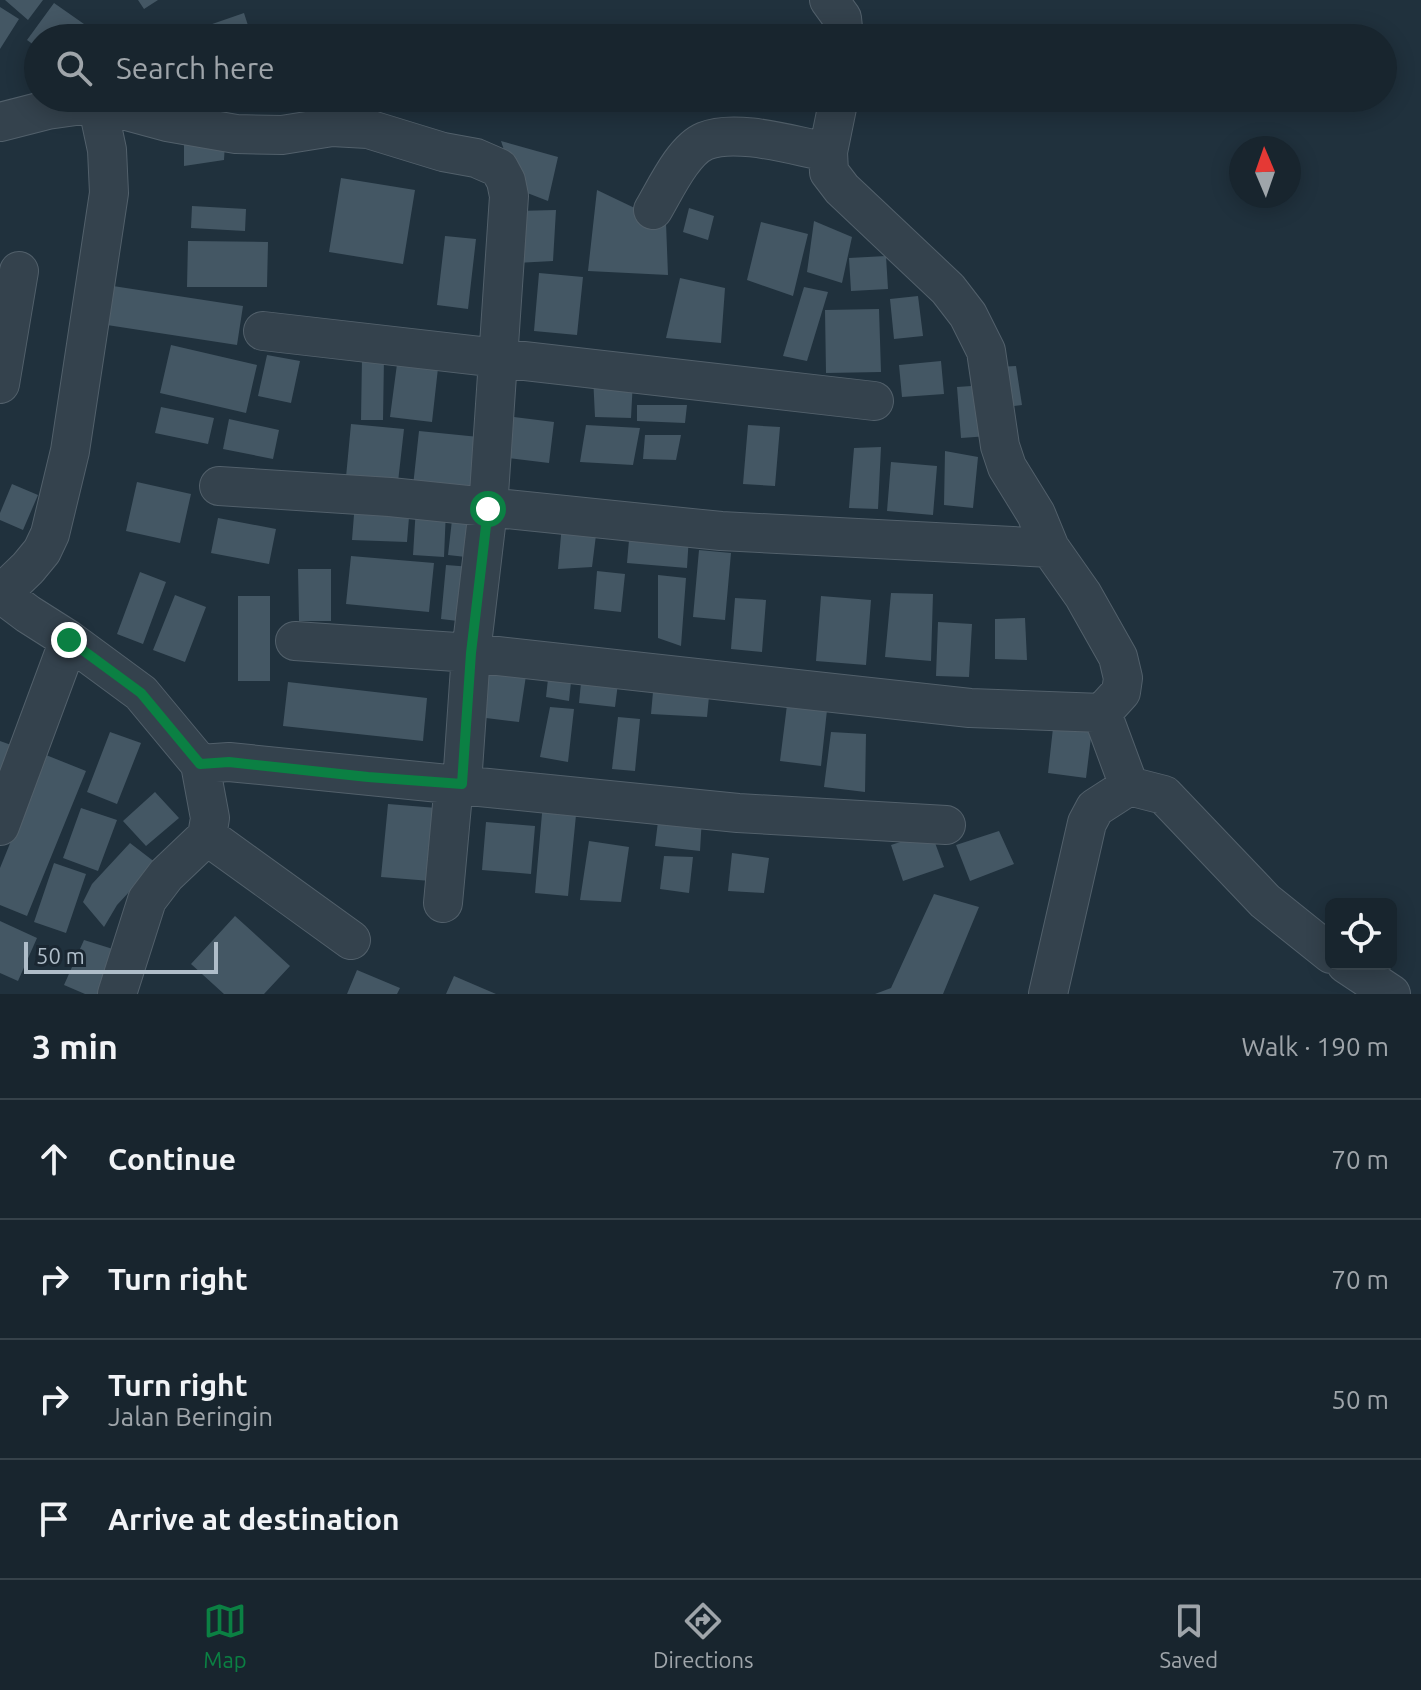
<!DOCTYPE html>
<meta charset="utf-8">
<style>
:root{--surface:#18252e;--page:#25313a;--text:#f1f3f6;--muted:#9fa5aa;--line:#36424a;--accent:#0b8043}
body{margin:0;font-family:Ubuntu,sans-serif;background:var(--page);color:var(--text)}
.controls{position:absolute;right:24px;bottom:24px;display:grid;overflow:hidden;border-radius:12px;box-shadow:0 4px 20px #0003}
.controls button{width:72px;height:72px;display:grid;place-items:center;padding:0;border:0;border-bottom:2px solid var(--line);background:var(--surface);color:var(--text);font:40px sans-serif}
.compass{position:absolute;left:1229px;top:136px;width:72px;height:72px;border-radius:50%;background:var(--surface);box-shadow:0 4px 20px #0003;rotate:358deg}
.scale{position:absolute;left:24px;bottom:20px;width:194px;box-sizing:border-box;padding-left:8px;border:4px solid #afbdc9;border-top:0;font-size:22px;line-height:28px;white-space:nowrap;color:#afbdc9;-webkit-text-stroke:6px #1a2732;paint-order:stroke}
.stop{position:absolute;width:24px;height:24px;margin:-18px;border:6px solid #0b8043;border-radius:50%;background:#fff}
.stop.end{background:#0b8043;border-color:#fff;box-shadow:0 2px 8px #0008}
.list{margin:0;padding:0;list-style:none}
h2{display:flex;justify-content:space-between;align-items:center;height:104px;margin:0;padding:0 32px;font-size:34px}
h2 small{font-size:26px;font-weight:400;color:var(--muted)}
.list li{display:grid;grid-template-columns:52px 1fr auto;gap:24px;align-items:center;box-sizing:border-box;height:120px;padding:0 32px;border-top:2px solid var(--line)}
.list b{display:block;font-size:30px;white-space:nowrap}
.list p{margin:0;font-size:26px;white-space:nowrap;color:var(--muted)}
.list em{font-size:26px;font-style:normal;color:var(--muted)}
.icon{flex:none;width:44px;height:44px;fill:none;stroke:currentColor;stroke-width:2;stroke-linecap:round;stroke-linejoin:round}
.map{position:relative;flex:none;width:1421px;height:994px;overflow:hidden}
.search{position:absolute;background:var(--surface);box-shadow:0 4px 20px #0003;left:24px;right:24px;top:24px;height:88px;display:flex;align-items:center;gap:20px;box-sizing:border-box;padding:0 28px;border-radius:44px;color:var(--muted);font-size:30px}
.sheet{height:584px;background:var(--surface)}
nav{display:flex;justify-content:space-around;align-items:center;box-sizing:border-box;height:112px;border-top:2px solid var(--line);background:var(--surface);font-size:22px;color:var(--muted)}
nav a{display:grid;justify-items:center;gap:4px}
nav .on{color:var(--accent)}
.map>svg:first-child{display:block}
.building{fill:#445764}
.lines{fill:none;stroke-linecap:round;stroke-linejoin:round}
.minor-casing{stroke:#52606b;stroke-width:40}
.minor{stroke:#34424d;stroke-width:38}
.route{stroke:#0b8043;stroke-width:10}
</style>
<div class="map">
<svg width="1421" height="994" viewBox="0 0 1421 994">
<rect width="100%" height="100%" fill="#20313d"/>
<path class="building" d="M5 0H43L28 20Z
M138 0H158L144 9Z
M54 3 104 38H38V48L27 40Z
M0 7 19 19 0 49Z
M244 13 252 38H195L192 31Z
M307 98H342L333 119 303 106Z
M184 138 225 143 224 160 184 166Z
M501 141 558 157 548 201 517 189Z
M341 178 415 190 403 264 329 252Z
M597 190 666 223 668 275 588 271Z
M192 206 246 209 245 231 191 228Z
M689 208 714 216 708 240 683 232Z
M556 210 553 261 516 263V211Z
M814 221 852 237 842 283 807 272Z
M761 222 808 234 793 296 747 280Z
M445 236 476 239 468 309 437 305Z
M188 241 268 242 267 287H187Z
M886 256 888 289 851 291 849 258Z
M539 273 583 277 577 335 534 331Z
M680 278 725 288 721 343 666 338Z
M113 286 243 306 237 345 107 325Z
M804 287 828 292 807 361 783 356Z
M918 296 923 336 894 339 890 299Z
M879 309 881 372 826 373 825 310Z
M171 345 257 365 246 413 160 393Z
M267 355 300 361 291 403 258 396Z
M362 357H384L383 420H361Z
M941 361 944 394 902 397 899 365Z
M397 364 438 368 432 422 390 417Z
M1016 366 1022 405 1006 407 997 367Z
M593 376 633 380 631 418 595 417Z
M986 385 989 436 961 438 957 387Z
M637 405H687L685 423 637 421Z
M161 407 214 418 208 444 155 433Z
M505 416 554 422 549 463 500 457Z
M229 419 279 430 273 459 223 449Z
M351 424 404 429 398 482 346 477Z
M586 425 640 428 633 465 580 462Z
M748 425 780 427 775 486 743 484Z
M419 431 479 437 473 493 413 486Z
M645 435H681L676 460 643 459Z
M881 447 878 509 849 508 854 448Z
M945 451 978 457 973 508 944 505Z
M891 462 937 466 933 515 887 511Z
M137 482 191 494 180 543 126 531Z
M12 484 38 495 23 530 0 520V513Z
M355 502 410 505 407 542 352 540Z
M416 507 446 510 444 557 413 555Z
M453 511 482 513 475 558 448 555Z
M218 518 276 529 269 564 211 553Z
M562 524 597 527 592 567 558 569Z
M630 529 689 535 687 568 627 563Z
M699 550 731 553 725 620 693 617Z
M351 556 434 563 429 612 346 604Z
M446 565 472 567 466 622 441 619Z
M298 569H331V621H299Z
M597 571 625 574 621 612 594 609Z
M140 572 166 582 143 644 117 634Z
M658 575 686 578 681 646 658 638Z
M891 593 933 594 931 661 885 657Z
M175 595 206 607 185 662 153 650Z
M238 596H270V681H238Z
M821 596 871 600 866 665 816 661Z
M735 598 766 600 762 652 731 649Z
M1025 618 1027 660 995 659V619Z
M938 622 972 624 969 677 936 676Z
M488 664 527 669 519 722 478 717Z
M549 670 572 673 569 701 546 697Z
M582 673 619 675 615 707 579 703Z
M654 681 710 686 707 717 651 714Z
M288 682 427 698 423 741 283 726Z
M787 705 827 710 821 766 780 761Z
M550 707 574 709 568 762 540 757Z
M618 717 640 719 635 771 612 769Z
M1054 719 1093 721 1086 778 1048 773Z
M110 732 141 743 117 804 87 792Z
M831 732 866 734 865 792 824 787Z
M0 741 14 746 0 785Z
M46 755 86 771 27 916 0 905V868Z
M155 792 179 818 146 846 123 821Z
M543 802 577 805 568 896 535 893Z
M388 804 449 809 443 882 381 877Z
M81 808 117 820 98 871 63 858Z
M659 813 702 817 700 851 655 846Z
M486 822 535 826 531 874 482 870Z
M999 831 1014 864 970 881 956 845Z
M931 832 944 867 903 881 891 845Z
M589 841 629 847 621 902 580 900Z
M130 843 156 863 117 905 104 927 83 902 92 884Z
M732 853 769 858 764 893 728 891Z
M664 856 693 857 689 893 660 889Z
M54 863 86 874 66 933 34 922Z
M934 894 979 907 943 994H875L891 988Z
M235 916 290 966 264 994H224L191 964Z
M0 921 37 938 18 981 0 973Z
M84 940 116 950 99 994H85L64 985Z
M357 970 400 988 397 994H347Z
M454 976 496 994H446Z"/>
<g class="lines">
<g class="minor-casing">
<path id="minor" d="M829 0 842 18 844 38
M839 98 828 152 829 172 842 189 948 289 968 315 986 351 1000 446 1007 467 1036 514 1050 548 1083 595 1118 657 1123 678 1121 692 1102 713 1129 786
M0 122 47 110 97 103 167 122 236 134 282 135 332 127 368 129 443 152 476 158 499 168 506 181 509 196 488 509 471 653 462 784
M653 210C665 190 683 150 705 141 737 128 794 146 828 152
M263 331 874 401
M0 384 19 271
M219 486 390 497 721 531 1050 548
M0 593 28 614 69 640 141 693 200 764 210 818 207 836 166 875 147 900 117 994
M1 594 28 568 42 551 50 534 70 451 109 193 107 150 97 103
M295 641 471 653 970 708 1102 713
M200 764 229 762 738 813 946 825
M0 826 69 640
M207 836 351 940
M443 903 454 783
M1346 964 1391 994
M1048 994 1087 823 1095 808 1129 786 1164 795 1265 901 1331 954"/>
</g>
<use href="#minor" class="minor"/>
</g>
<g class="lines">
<path class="route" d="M69 640 141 693 200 764 229 762 368 777 462 784 471 653 488 509"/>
</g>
</svg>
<div class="controls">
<button><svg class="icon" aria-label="locate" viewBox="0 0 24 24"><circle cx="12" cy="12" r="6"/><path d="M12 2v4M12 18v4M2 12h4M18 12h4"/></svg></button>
</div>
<svg class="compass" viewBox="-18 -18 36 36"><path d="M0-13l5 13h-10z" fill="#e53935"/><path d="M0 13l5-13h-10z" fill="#9fa5aa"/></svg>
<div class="scale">50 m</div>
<div class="stop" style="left:488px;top:509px"></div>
<div class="stop end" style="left:69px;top:640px"></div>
<div class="search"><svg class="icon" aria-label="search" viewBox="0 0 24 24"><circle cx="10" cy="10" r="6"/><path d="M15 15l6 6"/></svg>Search here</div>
</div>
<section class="sheet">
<h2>3 min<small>Walk · 190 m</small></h2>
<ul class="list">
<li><svg class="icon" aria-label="ahead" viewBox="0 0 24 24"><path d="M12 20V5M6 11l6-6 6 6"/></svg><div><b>Continue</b></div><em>70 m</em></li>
<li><svg class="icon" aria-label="right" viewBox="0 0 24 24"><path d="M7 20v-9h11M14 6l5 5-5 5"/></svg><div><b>Turn right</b></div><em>70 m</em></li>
<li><svg class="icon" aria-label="right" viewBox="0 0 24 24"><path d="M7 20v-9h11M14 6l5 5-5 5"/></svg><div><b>Turn right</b><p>Jalan Beringin</p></div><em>50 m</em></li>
<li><svg class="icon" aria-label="arrive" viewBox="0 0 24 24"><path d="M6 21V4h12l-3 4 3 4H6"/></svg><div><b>Arrive at destination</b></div></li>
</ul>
</section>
<nav>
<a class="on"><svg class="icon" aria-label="map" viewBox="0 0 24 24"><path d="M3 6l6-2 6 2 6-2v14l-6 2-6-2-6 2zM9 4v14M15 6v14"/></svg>Map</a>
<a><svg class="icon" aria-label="directions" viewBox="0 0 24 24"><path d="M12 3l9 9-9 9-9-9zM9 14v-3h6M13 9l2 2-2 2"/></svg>Directions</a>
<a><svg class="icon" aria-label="saved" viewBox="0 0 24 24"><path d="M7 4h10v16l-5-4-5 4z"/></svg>Saved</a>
</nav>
